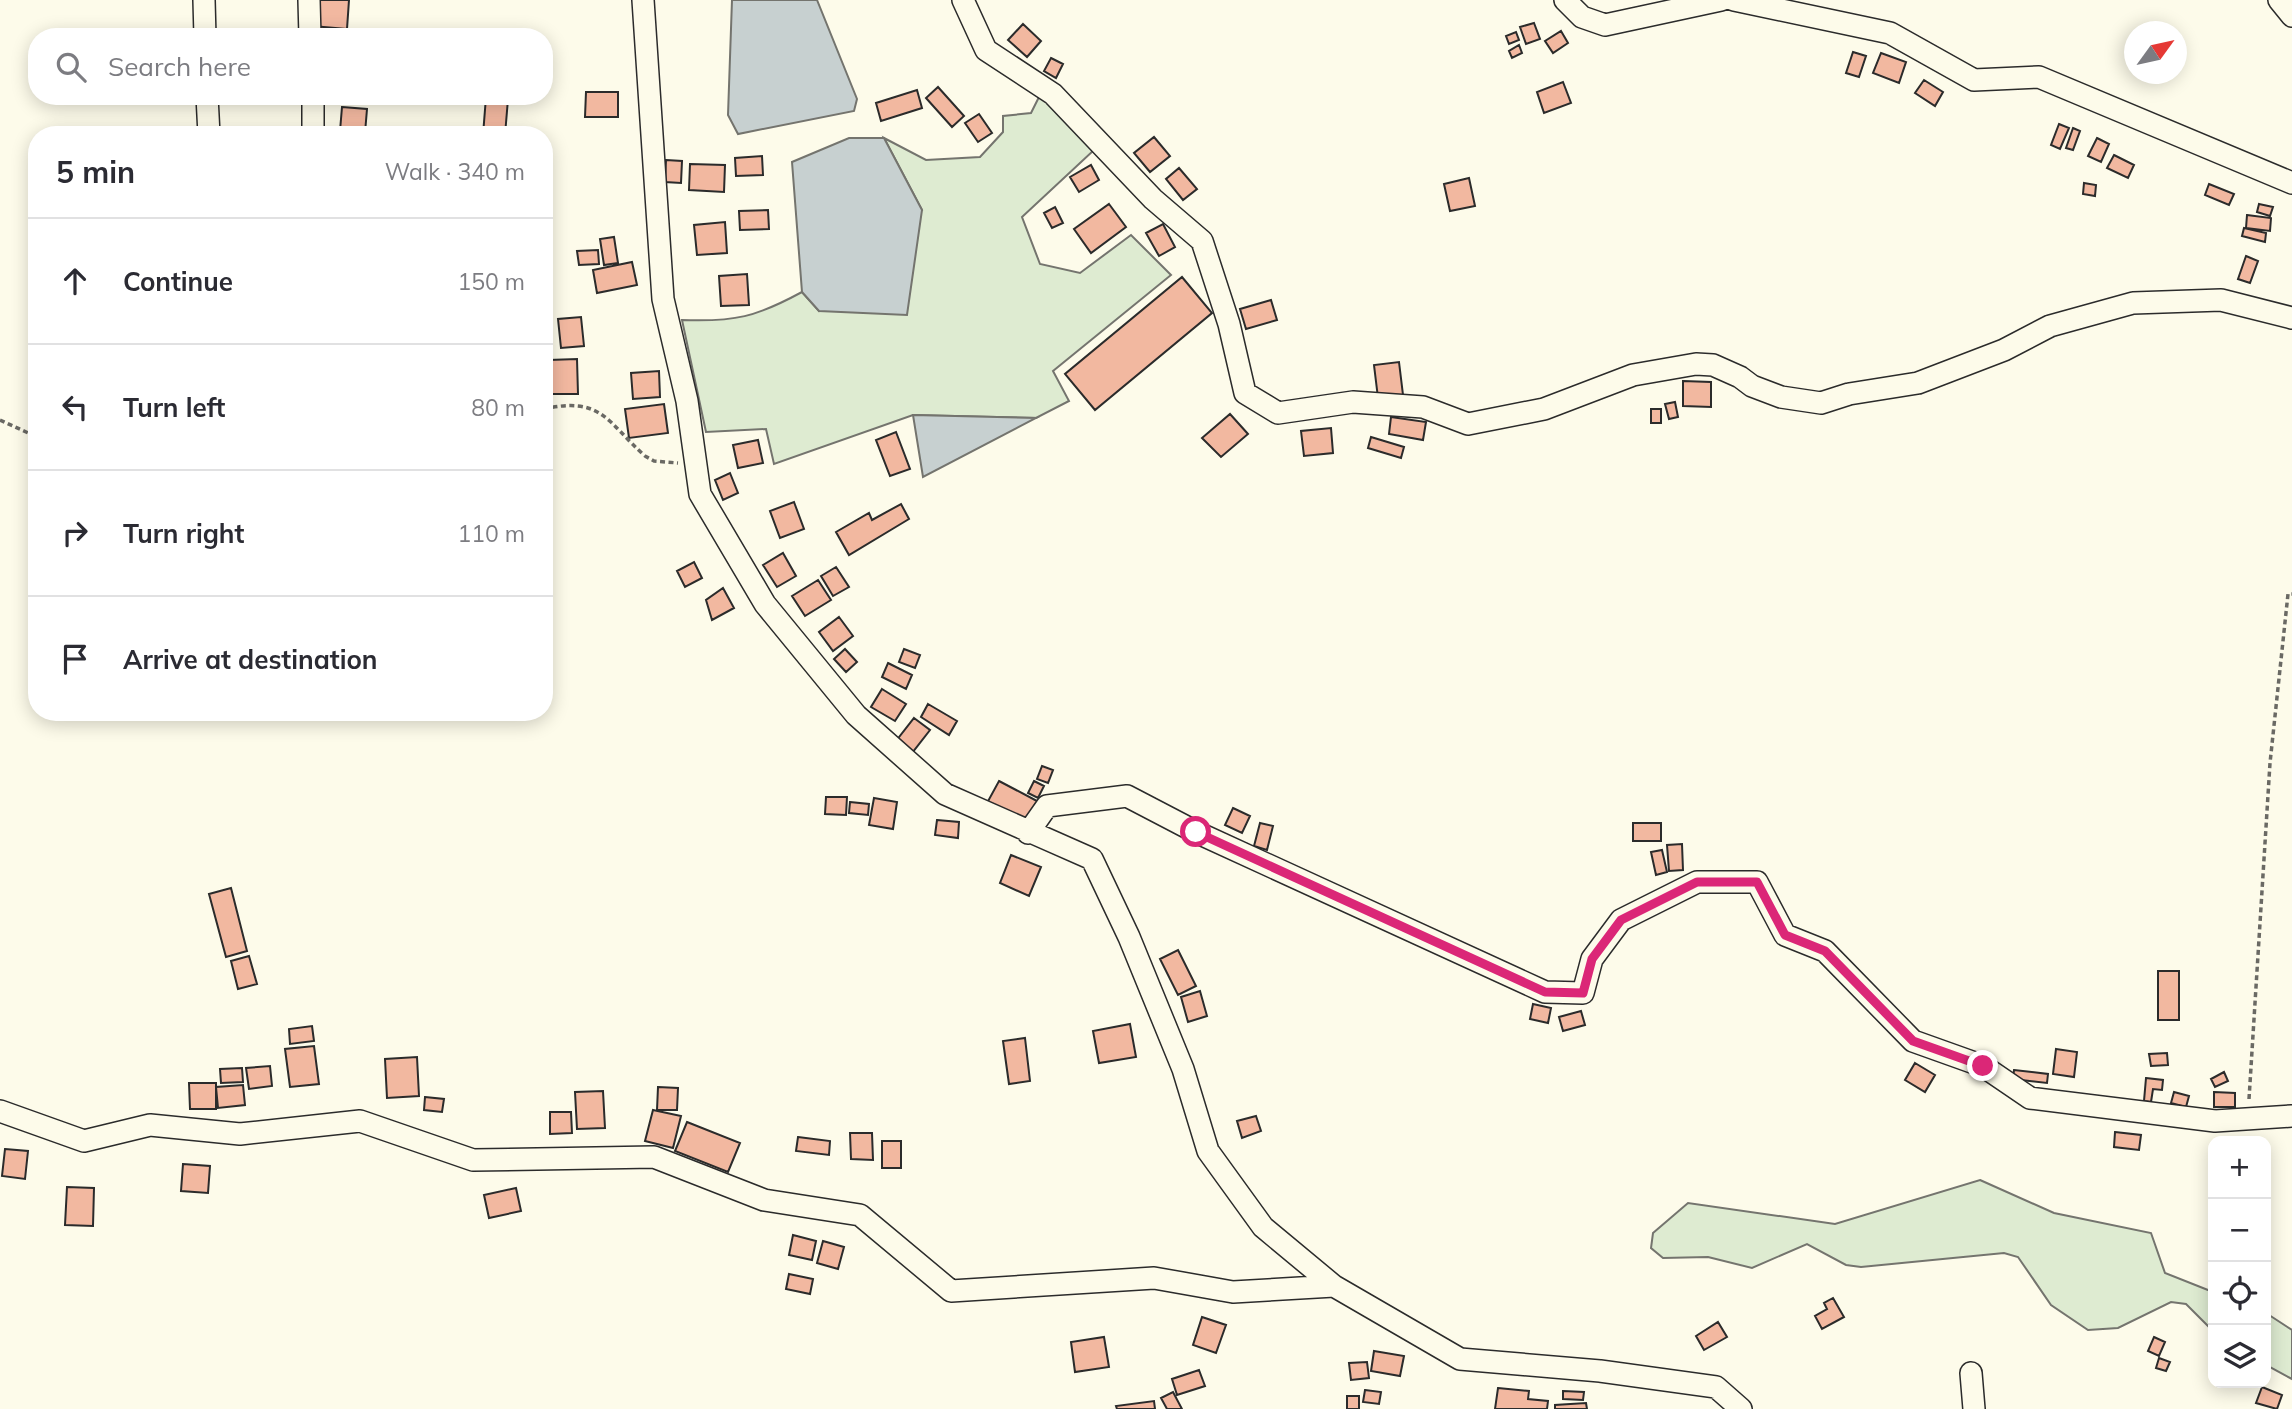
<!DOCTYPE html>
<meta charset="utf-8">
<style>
:root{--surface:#fff;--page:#f7f7f7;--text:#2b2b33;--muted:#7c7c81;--line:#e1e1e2}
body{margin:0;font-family:Mulish,sans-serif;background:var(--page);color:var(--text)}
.controls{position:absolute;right:21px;bottom:21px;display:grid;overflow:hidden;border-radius:14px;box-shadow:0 4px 18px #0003}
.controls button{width:63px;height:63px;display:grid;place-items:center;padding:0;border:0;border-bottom:2px solid var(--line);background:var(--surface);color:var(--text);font:35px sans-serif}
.compass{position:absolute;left:2124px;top:21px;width:63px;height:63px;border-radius:50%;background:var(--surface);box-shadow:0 4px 18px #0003;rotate:57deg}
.stop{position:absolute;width:21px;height:21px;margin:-16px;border:5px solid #db2777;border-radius:50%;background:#fff}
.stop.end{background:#db2777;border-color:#fff;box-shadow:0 2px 7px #0008}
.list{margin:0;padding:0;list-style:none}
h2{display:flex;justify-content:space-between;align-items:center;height:91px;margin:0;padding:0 28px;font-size:30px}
h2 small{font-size:23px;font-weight:400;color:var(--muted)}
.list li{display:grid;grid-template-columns:46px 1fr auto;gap:21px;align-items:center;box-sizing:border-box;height:126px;padding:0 28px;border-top:2px solid var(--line)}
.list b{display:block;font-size:26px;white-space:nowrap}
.list em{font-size:23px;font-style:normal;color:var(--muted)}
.icon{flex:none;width:38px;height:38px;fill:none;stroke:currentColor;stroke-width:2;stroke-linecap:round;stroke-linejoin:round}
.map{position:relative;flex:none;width:2292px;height:1409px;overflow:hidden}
.search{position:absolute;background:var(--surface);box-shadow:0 4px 18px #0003;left:28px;top:28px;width:525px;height:77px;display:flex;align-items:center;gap:18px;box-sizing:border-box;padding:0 24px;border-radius:28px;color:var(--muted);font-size:26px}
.panel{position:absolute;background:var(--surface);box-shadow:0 4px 18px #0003;left:28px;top:126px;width:525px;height:595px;border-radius:28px}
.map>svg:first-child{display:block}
.green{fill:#deebd1;stroke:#74746e;stroke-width:2}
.water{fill:#c7d0d0;stroke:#74746e;stroke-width:2}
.building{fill:#f2b8a0;stroke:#2b2b2b;stroke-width:2}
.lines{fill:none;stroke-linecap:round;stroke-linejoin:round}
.minor-casing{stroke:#2b2b2b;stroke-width:24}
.path{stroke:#6a6964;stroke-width:3.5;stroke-dasharray:5 3.5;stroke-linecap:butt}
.minor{stroke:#fdfbea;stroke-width:21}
.route{stroke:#db2777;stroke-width:9}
</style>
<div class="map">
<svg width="2292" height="1409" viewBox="0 0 2292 1409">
<rect width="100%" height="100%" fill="#fdfbea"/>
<path class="green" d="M1040 95 1094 150 1022 217 1040 264 1080 273 1131 235 1171 275 1053 371 1069 401 1036 418 913 415 774 464 766 429 706 432 682 320C735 322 756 317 802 292L819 311 922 210 884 138 926 160 980 157 1003 132V116L1031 113Z
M1980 1180 2054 1213 2151 1233 2165 1273 2213 1292V1331L2186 1304 2171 1302 2118 1328 2088 1330 2051 1305 2018 1257 2004 1253 1861 1267 1846 1265 1807 1244 1752 1268 1708 1257 1663 1258 1651 1248 1653 1233 1688 1203 1835 1224Z
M2266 1313 2292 1330V1379L2266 1365Z"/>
<path class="water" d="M732 0H817L857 99 854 111 738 134 728 115Z
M849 138H884L922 210 907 315 819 311 802 292 792 162Z
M913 415 1036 418 923 477Z"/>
<path class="building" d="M314 0H349L347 29 312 26Z
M1534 23 1540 39 1526 44 1520 27Z
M1023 24 1041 41 1027 57 1008 40Z
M1561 31 1568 43 1553 53 1545 41Z
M1516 32 1519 40 1509 44 1506 36Z
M1519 45 1522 53 1512 58 1509 51Z
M1853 52 1866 56 1859 77 1846 73Z
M1881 53 1906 62 1899 83 1873 73Z
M1051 58 1063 64 1056 78 1044 71Z
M1924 80 1943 92 1935 106 1915 93Z
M1563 82 1571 103 1544 113 1537 92Z
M938 87 964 116 952 127 926 98Z
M917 90 922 108 881 121 876 103Z
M586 92H618V117H585Z
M486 97 508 99 505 135H483Z
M342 107 367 109 365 133 340 131Z
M979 114 992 133 978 142 965 123Z
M2059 124 2069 128 2060 149 2051 145Z
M2073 128 2080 131 2073 150 2066 148Z
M1154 137 1170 156 1150 172 1134 153Z
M2097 138 2109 144 2101 162 2088 156Z
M2114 155 2134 165 2128 178 2107 168Z
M762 156 763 175 736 176 735 158Z
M666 160 682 161 681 183 665 182Z
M690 164 725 165 724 192 689 190Z
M1091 165 1099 180 1079 192 1070 177Z
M1179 168 1197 189 1183 200 1166 179Z
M1469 178 1475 206 1450 211 1444 184Z
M2084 183 2096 185 2095 196 2083 194Z
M2209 184 2234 194 2229 205 2205 195Z
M1109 204 1126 227 1091 253 1074 229Z
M2259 204 2273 207 2270 216 2257 212Z
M1055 207 1063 223 1052 228 1044 213Z
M768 210 769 229 740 230 739 211Z
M2247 215 2271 218 2270 231 2246 228Z
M725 222 727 253 697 255 694 225Z
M1163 224 1175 247 1159 256 1146 233Z
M2244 228 2266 233 2265 242 2242 236Z
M614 237 618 263 604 265 600 239Z
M598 250 599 264 579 265 577 251Z
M2246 256 2258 261 2250 283 2238 279Z
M632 262 637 285 597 293 593 270Z
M747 274 749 305 721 306 719 276Z
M1182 277 1212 313 1095 410 1065 374Z
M1271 300 1277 320 1246 329 1240 309Z
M581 317 584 346 561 348 558 319Z
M577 359 578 394H550L549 360Z
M1399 362 1403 395 1378 398 1374 365Z
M659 371 660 397 633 399 631 373Z
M1683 381 1711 382V407L1683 406Z
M1675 402 1678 417 1669 419 1665 404Z
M664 404 668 433 629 438 625 409Z
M1651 409H1661V423H1651Z
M1230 414 1248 434 1221 457 1202 438Z
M1391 417 1426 422 1423 440 1389 434Z
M1331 428 1333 453 1304 456 1301 431Z
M896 432 910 469 890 476 876 440Z
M1371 437 1404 447 1401 458 1368 448Z
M758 440 763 463 738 468 733 445Z
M730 473 738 493 723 500 715 480Z
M794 502 804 529 780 538 770 511Z
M901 504 909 519 849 555 836 532 869 513 872 520Z
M783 553 796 576 777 587 763 565Z
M694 562 702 578 685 587 677 571Z
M836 567 849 587 833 596 821 576Z
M818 580 831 600 805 616 792 596Z
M723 588 734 608 712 620 706 600Z
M839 617 853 636 833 651 819 632Z
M845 649 857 662 846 672 834 659Z
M904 649 920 655 915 668 899 662Z
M888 663 912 675 906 689 882 677Z
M882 689 906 704 895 721 871 707Z
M928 704 957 721 949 735 921 717Z
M914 718 930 730 912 753 896 741Z
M1042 766 1053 770 1048 783 1037 779Z
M999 781 1037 801 1024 824 987 803Z
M1034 781 1044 786 1038 798 1028 793Z
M826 797H847L846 815 825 814Z
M874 798 897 802 893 829 869 825Z
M850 802 869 804 868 815 849 813Z
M1233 808 1250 816 1242 833 1225 825Z
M937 820 959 822 958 838 935 835Z
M1260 823 1273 826 1267 850 1254 846Z
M1633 823H1661V841H1633Z
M1682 844 1683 870 1669 871 1667 845Z
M1662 850 1667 872 1656 875 1651 852Z
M1011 855 1041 867 1029 896 1000 883Z
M231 888 247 951 226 957 209 894Z
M1178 950 1196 986 1178 995 1160 959Z
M249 956 257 984 238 989 231 961Z
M2158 971H2179V1020H2158Z
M1200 991 1207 1016 1188 1022 1181 997Z
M1533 1004 1551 1008 1548 1023 1530 1019Z
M1581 1011 1585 1025 1563 1031 1559 1017Z
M1130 1024 1136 1057 1099 1063 1093 1031Z
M312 1026 314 1041 290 1044 289 1029Z
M1025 1038 1030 1081 1009 1084 1003 1041Z
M314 1046 319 1084 290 1087 285 1049Z
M2056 1049 2077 1052 2074 1077 2053 1074Z
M2167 1053 2168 1065 2151 1066 2149 1054Z
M417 1057 419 1096 387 1098 385 1059Z
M1915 1063 1935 1075 1925 1092 1905 1080Z
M270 1066 272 1086 249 1089 246 1068Z
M242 1068 243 1082 221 1083 220 1069Z
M2014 1070 2048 1074 2047 1083 2013 1079Z
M2224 1072 2228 1081 2215 1087 2211 1079Z
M2146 1078 2163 1080 2162 1090 2153 1089 2151 1102 2144 1101Z
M189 1083H216V1109H190Z
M243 1085 245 1105 218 1108 216 1087Z
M658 1087 678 1088 677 1110H657Z
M603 1091 605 1128 577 1129 575 1092Z
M2174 1092 2189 1096 2186 1107 2171 1103Z
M2214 1092 2235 1093V1107H2214Z
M425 1097 444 1099 442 1112 424 1110Z
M653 1110 681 1116 673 1148 645 1141Z
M550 1112H571L572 1133 550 1134Z
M1256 1116 1261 1131 1242 1138 1237 1121Z
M687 1122 740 1143 728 1172 675 1151Z
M2115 1132 2141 1135 2139 1150 2114 1147Z
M850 1133H872L873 1160 851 1159Z
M798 1137 830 1141 829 1155 796 1151Z
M882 1141H901V1168H882Z
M5 1149 28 1151 25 1179 2 1176Z
M183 1164 210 1166 208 1193 181 1191Z
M67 1187 94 1188 93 1226 65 1225Z
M516 1188 521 1211 489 1218 484 1195Z
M793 1235 816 1241 812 1260 789 1255Z
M823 1241 844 1247 838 1269 817 1263Z
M789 1274 813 1279 810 1294 786 1289Z
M1833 1298 1844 1317 1822 1329 1815 1316 1827 1309 1824 1303Z
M1202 1317 1226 1325 1216 1353 1193 1345Z
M1718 1322 1727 1337 1704 1350 1696 1336Z
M1104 1337 1109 1367 1075 1372 1071 1342Z
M2154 1337 2165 1342 2159 1356 2148 1351Z
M1374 1351 1404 1356 1400 1376 1371 1371Z
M2159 1358 2170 1362 2166 1371 2156 1368Z
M1367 1362 1369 1378 1351 1380 1349 1363Z
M1199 1370 1205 1386 1177 1395 1172 1379Z
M2262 1387 2282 1395 2277 1409 2256 1403Z
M1498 1388 1529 1391 1528 1399 1548 1401 1547 1409H1495Z
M1365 1390 1381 1392 1379 1404 1363 1402Z
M1563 1391 1584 1392 1583 1400 1563 1399Z
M1173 1392 1182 1409H1167L1161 1398Z
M1347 1396H1359V1409H1347Z
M1154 1401 1155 1409H1117L1116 1406Z
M1586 1403 1587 1409H1555V1405Z"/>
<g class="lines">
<g class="minor-casing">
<path id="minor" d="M204 0 205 37
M309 0 310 37
M643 0 663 299 687 401 700 494 765 604 856 715 945 794 1092 859 1129 937 1183 1069 1208 1151 1263 1227 1334 1286 1460 1359 1600 1371 1716 1387 1741 1409
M963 0 986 50 1053 94 1153 199 1202 241 1229 324 1245 393 1278 413 1353 402 1423 407 1468 424 1544 409 1633 375 1696 364 1713 365 1740 377 1752 386 1781 397 1821 403 1849 394 1918 383 2004 350 2050 326 2133 303 2221 300 2292 318
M1565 0 1582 17 1605 25 1721 0
M1734 0 1890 33 1974 80 2039 77 2292 183
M2279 0 2292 16
M207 96 209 135
M313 96V135
M1028 833 1047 806 1127 796 1196 832 1545 992 1583 993 1592 959 1621 920 1697 882H1757L1785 935 1825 951 1913 1041 1983 1066 2030 1098 2215 1121 2292 1116
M0 1111 84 1141 150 1125 240 1134 360 1121 473 1160 654 1157 764 1200 860 1215 951 1291 1154 1278 1233 1292 1334 1286
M1971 1373 1974 1409"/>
</g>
<path class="path" d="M544 409C602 396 607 422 645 456L654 461 678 463
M0 420 37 437
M2249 1099 2270 763 2288 594H2292"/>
<use href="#minor" class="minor"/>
</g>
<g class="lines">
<path class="route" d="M1196 832 1545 992 1583 993 1592 959 1621 920 1697 882H1757L1785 935 1825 951 1913 1041 1983 1066"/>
</g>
</svg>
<div class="controls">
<button>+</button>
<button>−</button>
<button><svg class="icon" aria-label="locate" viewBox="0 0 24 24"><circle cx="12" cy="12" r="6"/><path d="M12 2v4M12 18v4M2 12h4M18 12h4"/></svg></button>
<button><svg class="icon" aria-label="layers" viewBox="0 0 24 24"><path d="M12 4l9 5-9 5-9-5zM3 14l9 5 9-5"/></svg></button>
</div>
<svg class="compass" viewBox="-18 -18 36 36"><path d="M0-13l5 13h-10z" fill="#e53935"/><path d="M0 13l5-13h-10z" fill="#7c7c81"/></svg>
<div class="stop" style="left:1196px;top:832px"></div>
<div class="stop end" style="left:1983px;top:1066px"></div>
<div class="search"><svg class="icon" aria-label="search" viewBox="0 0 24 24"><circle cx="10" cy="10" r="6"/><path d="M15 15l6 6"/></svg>Search here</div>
<section class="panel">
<h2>5 min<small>Walk · 340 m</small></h2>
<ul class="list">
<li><svg class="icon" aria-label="ahead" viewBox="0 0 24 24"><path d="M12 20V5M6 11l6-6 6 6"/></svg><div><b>Continue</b></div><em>150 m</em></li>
<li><svg class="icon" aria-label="left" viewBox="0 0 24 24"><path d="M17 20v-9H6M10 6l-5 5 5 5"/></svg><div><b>Turn left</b></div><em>80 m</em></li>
<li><svg class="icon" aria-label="right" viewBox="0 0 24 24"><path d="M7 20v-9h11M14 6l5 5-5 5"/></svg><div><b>Turn right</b></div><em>110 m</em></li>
<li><svg class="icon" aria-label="arrive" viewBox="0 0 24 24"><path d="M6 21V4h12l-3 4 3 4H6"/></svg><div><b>Arrive at destination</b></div></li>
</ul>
</section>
</div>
